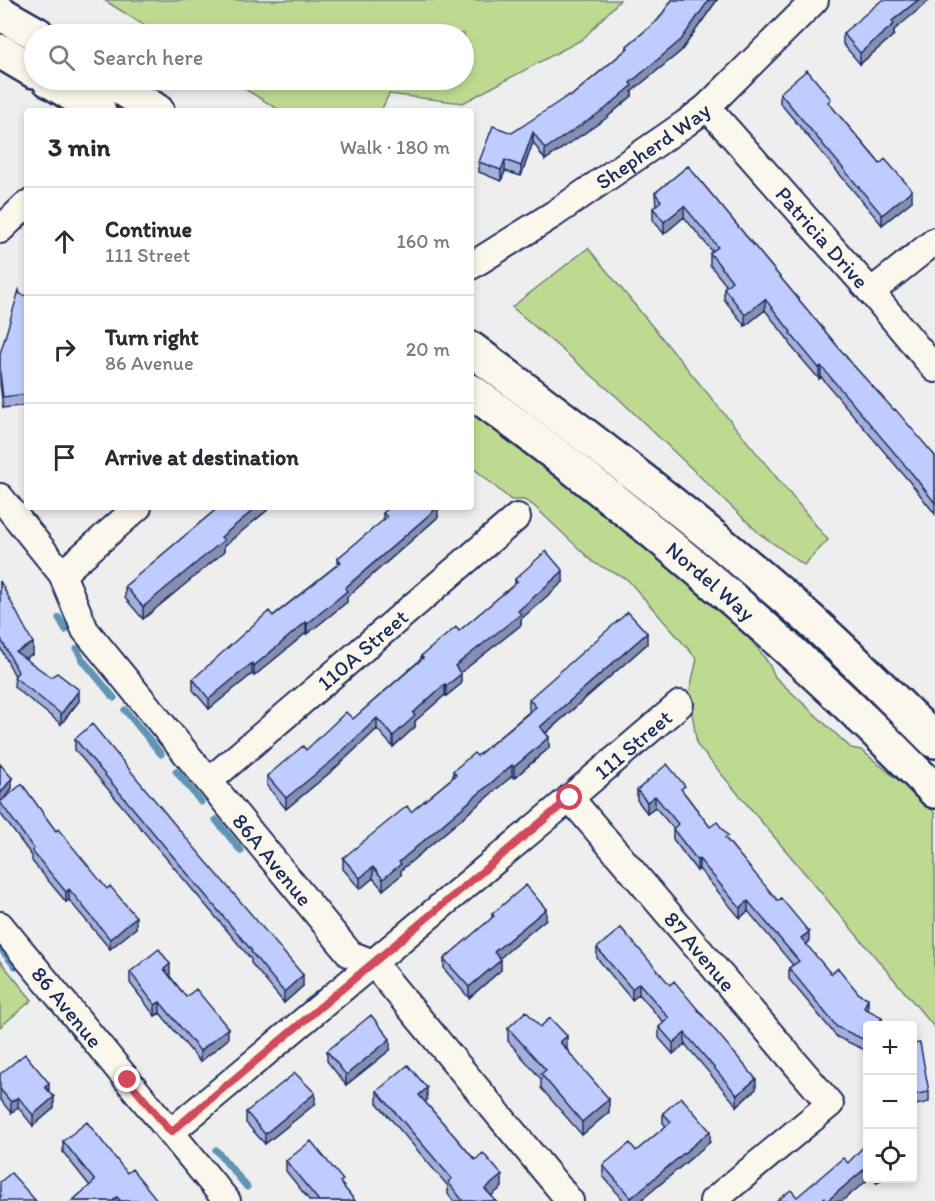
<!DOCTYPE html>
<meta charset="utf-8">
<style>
:root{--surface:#fff;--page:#f7f7f7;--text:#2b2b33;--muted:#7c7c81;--line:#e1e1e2}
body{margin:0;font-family:Itim,sans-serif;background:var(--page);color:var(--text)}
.controls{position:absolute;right:18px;bottom:18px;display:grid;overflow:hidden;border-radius:6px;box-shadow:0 3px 9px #0003}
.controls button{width:54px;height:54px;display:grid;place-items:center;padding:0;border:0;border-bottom:2px solid var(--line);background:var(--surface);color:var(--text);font:30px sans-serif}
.stop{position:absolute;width:18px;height:18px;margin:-14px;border:4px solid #d1495b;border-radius:50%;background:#fff}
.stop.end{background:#d1495b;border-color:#fff;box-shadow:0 2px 6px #0008}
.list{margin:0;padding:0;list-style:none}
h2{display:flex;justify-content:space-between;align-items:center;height:78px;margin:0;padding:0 24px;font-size:26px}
h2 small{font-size:20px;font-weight:400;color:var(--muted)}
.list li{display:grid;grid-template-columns:39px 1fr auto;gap:18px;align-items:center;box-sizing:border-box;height:108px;padding:0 24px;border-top:2px solid var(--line)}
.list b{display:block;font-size:22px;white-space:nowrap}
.list p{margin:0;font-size:20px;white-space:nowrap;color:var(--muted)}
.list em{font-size:20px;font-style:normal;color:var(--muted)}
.icon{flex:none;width:33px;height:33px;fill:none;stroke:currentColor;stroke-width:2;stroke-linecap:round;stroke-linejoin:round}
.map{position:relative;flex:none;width:935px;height:1201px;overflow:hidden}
.search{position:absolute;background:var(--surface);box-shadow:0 3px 9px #0003;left:24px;top:24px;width:450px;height:66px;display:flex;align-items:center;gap:15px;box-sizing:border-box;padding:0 21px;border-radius:33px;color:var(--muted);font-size:22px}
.panel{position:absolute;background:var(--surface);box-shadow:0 3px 9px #0003;left:24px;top:108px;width:450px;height:402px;border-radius:6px}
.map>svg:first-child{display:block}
.green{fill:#beda91;stroke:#6c8478;stroke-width:1.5}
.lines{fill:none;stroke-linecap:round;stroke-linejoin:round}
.stream{stroke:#6095b4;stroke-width:7}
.street-casing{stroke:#1b2f5e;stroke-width:30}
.secondary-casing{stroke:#1b2f5e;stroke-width:38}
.street{stroke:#fbf7ec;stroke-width:26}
.secondary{stroke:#fbf7ec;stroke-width:33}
.wall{fill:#a4afda;stroke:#1b2f5e;stroke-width:1.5}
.shaded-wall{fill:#868fb1;stroke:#1b2f5e;stroke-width:1.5}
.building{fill:#bfccfd;stroke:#1b2f5e;stroke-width:1.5}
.route{stroke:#d1495b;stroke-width:8}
.labels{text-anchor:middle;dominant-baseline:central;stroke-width:4.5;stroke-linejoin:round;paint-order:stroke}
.street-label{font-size:22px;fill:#1b2f5e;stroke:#fbf7ec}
</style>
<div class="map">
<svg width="935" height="1201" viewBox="0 0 935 1201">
<rect width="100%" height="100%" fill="#efeeef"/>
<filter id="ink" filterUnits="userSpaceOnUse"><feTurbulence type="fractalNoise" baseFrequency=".0167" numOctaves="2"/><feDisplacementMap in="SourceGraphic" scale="12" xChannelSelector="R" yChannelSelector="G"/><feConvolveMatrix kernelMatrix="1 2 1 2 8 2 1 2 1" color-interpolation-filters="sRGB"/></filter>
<g filter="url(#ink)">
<path class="green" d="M104 0H620L583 39 463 103 389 94 381 111H281L230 80H464V34H158Z
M588 248 828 540 804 565 760 534 617 397 512 307Z
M471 410C545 466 619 523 690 583 716 606 763 644 775 677L851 748 861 750 922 799 935 813V1028L697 745 689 693 697 659 627 579 594 563 533 505 524 500H511L471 466Z
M0 961 32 1000 0 1027Z"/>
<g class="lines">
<path class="stream" d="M59 618 66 630
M77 649 82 659 114 698
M125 710 161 754
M176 771 201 802
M216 820 241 851
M0 948 15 966
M216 1150 247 1187"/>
<g class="street-casing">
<g id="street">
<path id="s1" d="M707 107 871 292 935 369"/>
<path d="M0 230 27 204"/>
<path id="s2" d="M471 266 554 214 686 123 707 107 815 0"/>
<path d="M871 292 935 241"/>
<path id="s3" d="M0 497 62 574 85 630 350 954 373 963 570 1201"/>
<path d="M62 574 138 507"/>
<path id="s4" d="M209 781 517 517"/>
<path id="s5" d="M570 798 830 1104 713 1201"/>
<path id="s6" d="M0 925 227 1201"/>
<path id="s7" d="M171 1132 570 798 680 704"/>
</g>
</g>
<g class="secondary-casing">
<g id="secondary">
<path d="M0 13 37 34"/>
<path d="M0 51 34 71"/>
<path d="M49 80 99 111"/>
<path d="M109 80 157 111"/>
<path d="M471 349C586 435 700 522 808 618 852 657 893 699 935 741"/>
<path id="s8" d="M471 391C636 511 793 645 935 791"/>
</g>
</g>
<use href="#street" class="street"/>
<use href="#secondary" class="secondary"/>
</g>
<path class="wall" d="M672 0H717L681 51 632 91V96L605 119 545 160 533 142 521 176 505 171 501 181 479 172V162L512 133 570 97 627 49V46L658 20Z
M894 30V35L860 64 843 44V33Z
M780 93 831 106 912 201 882 225 780 103Z
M688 166 853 365 935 456V514L914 487 821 377 819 379 790 345V342L765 310 745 326 724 299V288L726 285 710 265V253L712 251 684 217 664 234 653 220V208L656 206 655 193Z
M27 296V405L3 408 0 384V354Z
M219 507H271L224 546V552L143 619 125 598V586Z
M383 513 438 517 347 597V602L307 634 306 633 254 676 252 674 209 709 193 690V679L338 564V558L383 521Z
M515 579 563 582 521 619V625L460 673 461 684 446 696 445 695 415 721V727L393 747 377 729 333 770 286 809 267 786V776L353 719 421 659V656L459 631 515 584Z
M0 581 33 654 24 658 79 701 61 724 14 687 15 676 0 647Z
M647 644 546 733 549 748 514 778 512 776 401 870V875L383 890 373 878 360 889 343 869V858L411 812 453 777V771L477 756 530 711 529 710V699Z
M75 739 303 986 284 1003 251 963V959L75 750Z
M0 764 12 788 5 798 56 831 136 928 110 949 69 900 66 902 32 861V856L0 813Z
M637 790 685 794 710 827 728 841 809 942 806 945 831 974 868 1009V1010L882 1026H867V1051L837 1037 789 979V968L793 965 748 911 740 918 699 869 697 871 673 839V828L655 807 647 813 637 800Z
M492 914 546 919 499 958 501 970 469 998 444 969V959L492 918Z
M621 928 756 1089 737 1106 685 1044 673 1054 659 1038V1027L664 1023 639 994 632 1000 597 958V948Z
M130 972 170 975H169L186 997 228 1039 200 1062 160 1013 155 1016 130 983Z
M540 1027 567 1049 609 1112 582 1135 541 1088V1079L508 1041V1028Z
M912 1044 929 1092V1102L912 1106Z
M390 1050 346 1085 327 1061V1051Z
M0 1074 49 1092 54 1108 33 1126 18 1107 11 1113 0 1099Z
M377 1091 427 1100 425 1102 475 1160 502 1187 491 1196 496 1201H453L448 1194V1186L377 1103Z
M315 1104 265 1144 246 1123V1112Z
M663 1113 710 1142 640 1201H624L603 1176V1165L636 1151 666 1126 663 1123Z
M63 1141 127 1173 158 1201H72L90 1186 63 1152Z
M286 1161 343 1186 355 1201H310L286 1171Z
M872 1179H882L877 1183Z"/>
<path class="shaded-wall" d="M709 0H717L681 51 632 91V96L605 119 545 160V149L630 83Z
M918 0H930L894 30V35L860 64V53L892 21Z
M533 132V142L521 176V166Z
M505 160V171L501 181V170Z
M912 190V201L882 225V215Z
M684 206V217L664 234V222Z
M765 299V310L745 326V315Z
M821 366V377L819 379V368Z
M257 507H271L224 546V552L143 619V607L221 537Z
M438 507V517L347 597V602L307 634V624L345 588Z
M563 571V582L521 619V625L455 677V666Z
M306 622V633L254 676V666Z
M647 633V644L540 738V727Z
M33 643V654L16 663V652Z
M252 663V674L209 709V699Z
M461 674V684L446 696V686Z
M445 684V695L415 721V727L393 747V736L413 713Z
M79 690V701L61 724V714Z
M377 718V729L333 770 286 809V798Z
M549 737V748L514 778V767Z
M512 765V776L401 870V875L383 890V879L399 862Z
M12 778V788L1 803 0 802V804V794Z
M655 796V807L647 813V802Z
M699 859V869L697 871V860Z
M373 867V878L360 889V878Z
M69 889V900L66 902V892Z
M748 901V911L740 918V908Z
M546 909V919L494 963V952Z
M136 917V928L110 949V939Z
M809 932V942L801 949V938Z
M501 960V970L469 998V987Z
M170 964V975L164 979V969Z
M303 975V986L284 1003V992Z
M639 983V994L632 1000V989Z
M868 998V1009L864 1019V1008Z
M160 1002V1013L155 1016V1005Z
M882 1017V1026H878Z
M228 1028V1039L200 1062V1051Z
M685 1033V1044L673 1054V1043Z
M567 1036V1050L560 1042Z
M390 1039V1050L346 1085V1075Z
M756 1079V1089L737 1106V1095Z
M49 1083V1094L45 1087Z
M427 1088V1100L419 1107V1095Z
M315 1093V1104L265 1144V1134Z
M18 1097V1107L11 1113V1102Z
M54 1097V1108L33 1126V1115Z
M609 1099V1112L582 1135V1122Z
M710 1131V1142L640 1201H631V1198Z
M916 1132V1144L912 1147V1135Z
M867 1167V1179H869L842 1201H827Z
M502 1175V1187L485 1201V1189Z
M877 1179H882L877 1183Z"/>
<path class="building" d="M672 0H709L681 40 630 83 632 86 605 109 545 149 533 132 521 166 505 160 501 170 479 162 493 126 512 133 569 95 570 97 628 48 627 46 658 20Z
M882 0H918L892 21 894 24 860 53 843 33Z
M807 70 831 99 828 102 880 164 885 159 912 190 882 215 780 93Z
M688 166 853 365 894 410 895 409 935 456V503L914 476 821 366 819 368 790 333 791 332 765 299 745 315 724 288 732 281 710 253 718 247 684 206 664 222 653 208 661 201 655 193Z
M19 290 20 294 27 296V339H26L27 347V394L3 397 0 373V354Z
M219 507H257L221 537 224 540 143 607 125 586Z
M390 507H438L345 588 347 591 307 624 306 622 254 666 252 663 209 699 193 679 269 611 273 616 341 562 338 558 387 517 383 513Z
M546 551 563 571 518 611 521 614 455 666 461 674 446 686 445 684 413 713 415 716 393 736 377 718 333 760 286 798 267 776 303 746 306 750 346 712 353 719 423 658 421 656 456 627 459 631 517 582 515 579Z
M0 581 33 643 16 652 51 677 57 673 79 690 61 714 14 677 18 672 0 637Z
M628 612 647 633 540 727 549 737 514 767 512 765 399 862 401 864 383 879 373 867 360 878 343 858 407 806 411 812 456 775 453 771 474 753 477 756 536 707 529 699Z
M92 724 176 826 303 975 284 992 251 952 252 951 75 739Z
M0 764 12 778 0 794Z
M667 764 685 786 681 789 710 827 717 822 728 836 725 838 778 901 781 898 809 932 801 938 831 974 838 968 860 995 868 998 864 1008 882 1017 878 1026H867V1041L837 1027 789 968 799 961 748 901 740 908 699 859 697 860 673 829 678 824 655 796 647 802 637 790Z
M22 784 56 831 58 829 107 889 110 886 136 917 110 939 69 889 66 892 32 851 34 849 0 802Z
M526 885 546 909 494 952 501 960 469 987 444 959 494 916 492 914Z
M621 928 670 985 674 981 756 1079 737 1095 685 1033 673 1043 659 1027 669 1018 639 983 632 989 597 948Z
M159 949 170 964 164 969 186 997 196 989 228 1028 200 1051 160 1002 155 1005 130 972Z
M526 1011 540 1027 550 1018 567 1036 560 1042 609 1099 582 1122 541 1074 546 1070 508 1028Z
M371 1015 390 1039 346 1075 327 1051Z
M920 1043 929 1092 912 1095V1044Z
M25 1054 49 1083 45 1087 54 1097 33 1115 18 1097 11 1102 0 1089V1074Z
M408 1065 427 1088 419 1095 475 1160 483 1153 502 1175 485 1189 496 1201H463L448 1182 452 1179 377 1091Z
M295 1073 315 1093 265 1134 246 1112Z
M681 1097 710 1131 631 1198 603 1165 630 1143 636 1151 671 1122 663 1113Z
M87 1122 127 1173 132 1169 158 1201H121L117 1197 113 1201H72L95 1181 63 1141Z
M311 1141 343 1180 340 1182 355 1201H319L286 1161Z
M867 1143V1167L827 1201 824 1198 821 1201H777L791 1190 797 1197 843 1158 848 1163Z
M11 1173 36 1201H0V1197L1 1196H0V1182Z"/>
</g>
<g class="lines" filter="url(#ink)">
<path class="route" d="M128 1080 171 1132 570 798"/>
</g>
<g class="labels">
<g class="street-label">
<text stroke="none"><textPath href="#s2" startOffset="218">Shepherd Way</textPath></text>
<text stroke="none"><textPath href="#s1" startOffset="174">Patricia Drive</textPath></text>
<text stroke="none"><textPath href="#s8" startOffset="306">Nordel Way</textPath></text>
<text stroke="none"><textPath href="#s4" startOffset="202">110A Street</textPath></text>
<text stroke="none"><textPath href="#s7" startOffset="603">111 Street</textPath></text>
<text stroke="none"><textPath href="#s3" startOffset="456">86A Avenue</textPath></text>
<text stroke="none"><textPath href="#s5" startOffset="201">87 Avenue</textPath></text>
<text stroke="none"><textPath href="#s6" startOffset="106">86 Avenue</textPath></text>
</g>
</g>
</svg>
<div class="controls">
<button>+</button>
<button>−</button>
<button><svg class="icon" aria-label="locate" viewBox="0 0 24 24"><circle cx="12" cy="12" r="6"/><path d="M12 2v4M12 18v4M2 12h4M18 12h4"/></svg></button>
</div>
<div class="stop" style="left:570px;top:798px"></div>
<div class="stop end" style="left:128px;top:1080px"></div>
<div class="search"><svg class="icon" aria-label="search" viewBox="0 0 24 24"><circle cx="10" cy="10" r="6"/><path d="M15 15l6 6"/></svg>Search here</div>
<section class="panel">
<h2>3 min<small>Walk · 180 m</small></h2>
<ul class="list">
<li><svg class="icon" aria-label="ahead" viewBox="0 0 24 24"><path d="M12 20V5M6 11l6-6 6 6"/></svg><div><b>Continue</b><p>111 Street</p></div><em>160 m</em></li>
<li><svg class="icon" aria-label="right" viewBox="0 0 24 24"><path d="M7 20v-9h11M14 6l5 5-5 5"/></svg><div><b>Turn right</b><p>86 Avenue</p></div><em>20 m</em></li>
<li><svg class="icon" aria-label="arrive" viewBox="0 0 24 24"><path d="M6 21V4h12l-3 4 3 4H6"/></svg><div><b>Arrive at destination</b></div></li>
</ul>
</section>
</div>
